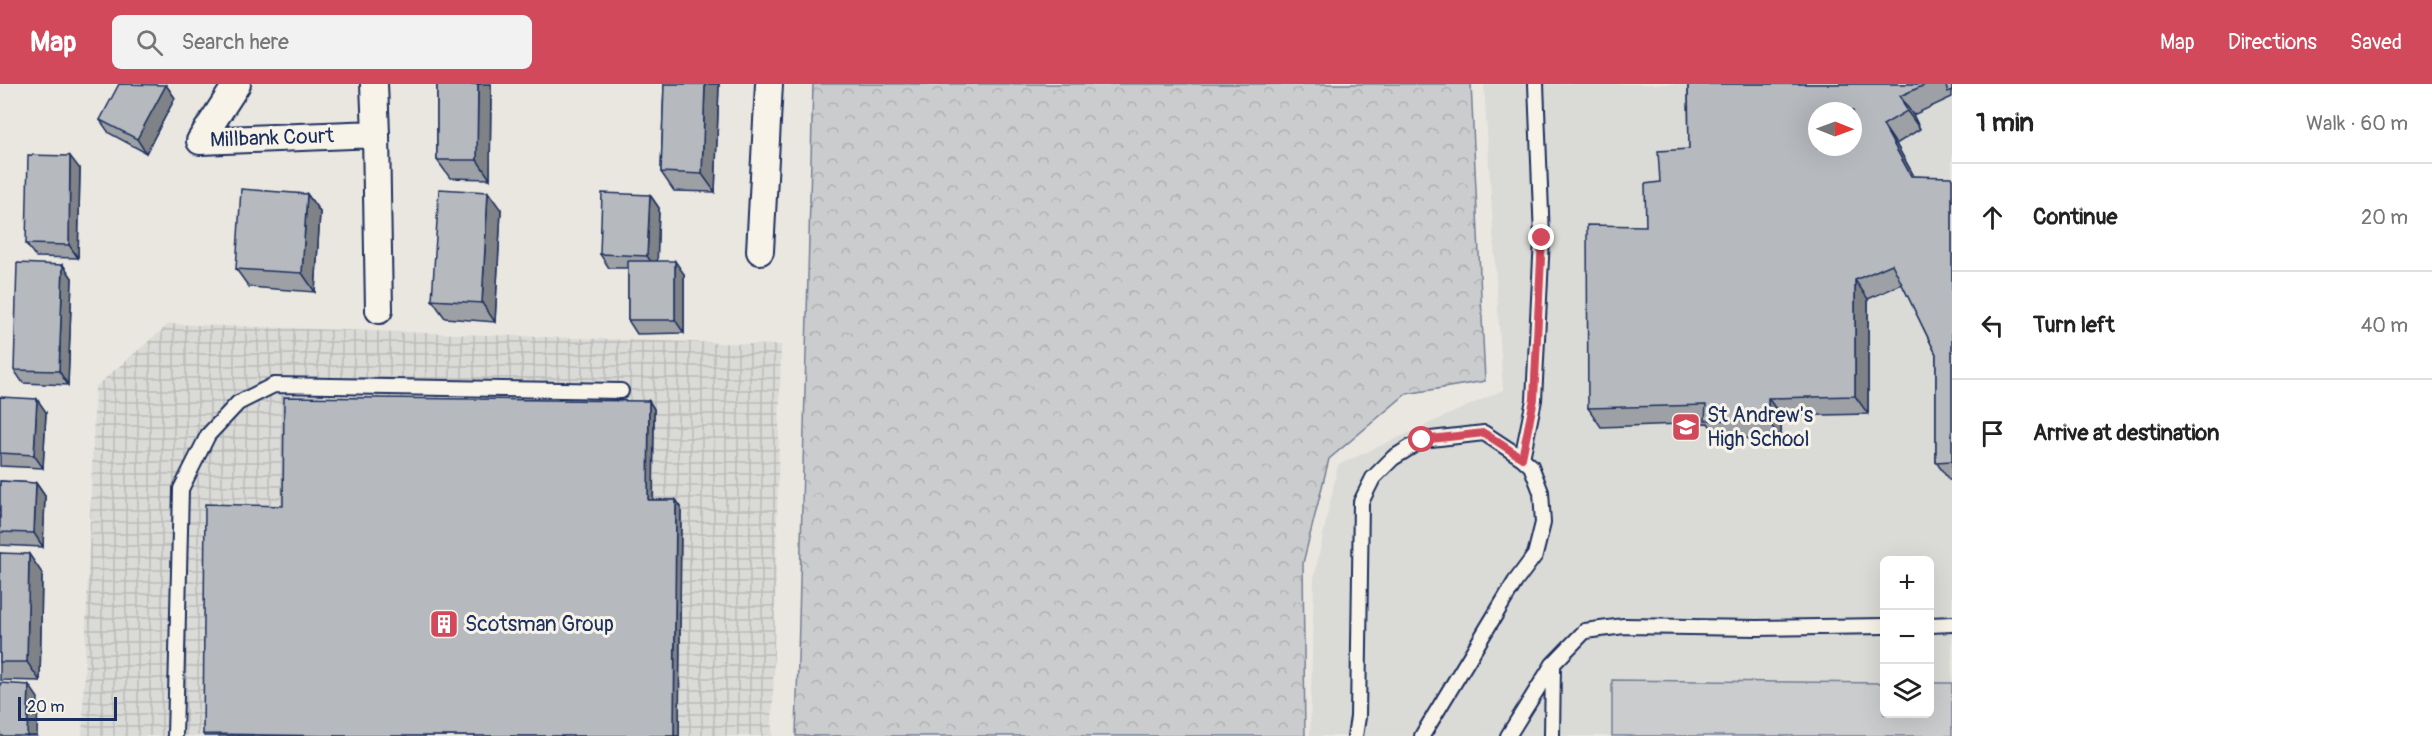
<!DOCTYPE html>
<meta charset="utf-8">
<style>
:root{--surface:#fff;--page:#f2f2f2;--text:#222;--muted:#767676;--line:#e0e0e0;--accent:#d1495b}
body{margin:0;font-family:Pangolin,sans-serif;background:var(--page);color:var(--text)}
.controls{position:absolute;right:18px;bottom:18px;display:grid;overflow:hidden;border-radius:9px;box-shadow:0 6px 24px #0002}
.controls button{width:54px;height:54px;display:grid;place-items:center;padding:0;border:0;border-bottom:2px solid var(--line);background:var(--surface);color:var(--text);font:30px sans-serif}
.compass{position:absolute;left:1808px;top:18px;width:54px;height:54px;border-radius:50%;background:var(--surface);box-shadow:0 6px 24px #0002;rotate:91deg}
.scale{position:absolute;left:18px;bottom:15px;width:99px;box-sizing:border-box;padding-left:6px;border:3px solid #1b2f5e;border-top:0;font-size:16px;line-height:21px;white-space:nowrap;color:#1b2f5e;-webkit-text-stroke:4px #f7f3e8;paint-order:stroke}
.stop{position:absolute;width:18px;height:18px;margin:-14px;border:4px solid #d1495b;border-radius:50%;background:#fff}
.stop.end{background:#d1495b;border-color:#fff;box-shadow:0 2px 6px #0008}
.list{margin:0;padding:0;list-style:none}
h2{display:flex;justify-content:space-between;align-items:center;height:78px;margin:0;padding:0 24px;font-size:26px}
h2 small{font-size:20px;font-weight:400;color:var(--muted)}
.list li{display:grid;grid-template-columns:39px 1fr auto;gap:18px;align-items:center;box-sizing:border-box;height:108px;padding:0 24px;border-top:2px solid var(--line)}
.list b{display:block;font-size:22px;white-space:nowrap}
.list em{font-size:20px;font-style:normal;color:var(--muted)}
.icon{flex:none;width:33px;height:33px;fill:none;stroke:currentColor;stroke-width:2;stroke-linecap:round;stroke-linejoin:round}
.map{position:relative;flex:none;width:1952px;height:652px;overflow:hidden}
header{display:flex;align-items:center;gap:36px;box-sizing:border-box;height:84px;padding:0 30px;background:var(--accent);color:#fff}
header strong{font-size:28px}
nav{display:flex;gap:33px;margin-inline-start:auto;font-size:21px}
.search{width:420px;height:54px;background:var(--page);display:flex;align-items:center;gap:15px;box-sizing:border-box;padding:0 21px;border-radius:9px;color:var(--muted);font-size:22px}
main{display:flex}
aside{flex:1;background:var(--surface)}
.map>svg:first-child{display:block}
.built{fill:#dadad6;fill-rule:evenodd}
.industrial{fill:url(#industrial-grid)}
.forest{fill:url(#forest-crowns);stroke:#737e96;stroke-width:1.5}
.pitch{fill:#cbcccd;stroke:#737e96;stroke-width:1.5}
.lines{fill:none;stroke-linecap:round;stroke-linejoin:round}
.service-casing{stroke:#1b2f5e;stroke-width:18}
.minor-casing{stroke:#1b2f5e;stroke-width:30}
.service{stroke:#f7f3e8;stroke-width:14}
.minor{stroke:#f7f3e8;stroke-width:26}
.wall{fill:#9da0a4;stroke:#1b2f5e;stroke-width:1.5}
.shaded-wall{fill:#7f8286;stroke:#1b2f5e;stroke-width:1.5}
.building{fill:#b6babf;stroke:#1b2f5e;stroke-width:1.5;fill-rule:evenodd}
.route{stroke:#d1495b;stroke-width:8}
.labels{text-anchor:middle;dominant-baseline:central;stroke-width:6;stroke-linejoin:round;paint-order:stroke}
.street-label{font-size:21px;fill:#1b2f5e;stroke:#f7f3e8}
.poi-label{font-size:21px;fill:#1b2f5e;stroke:#f7f3e8;text-anchor:start}
</style>
<header>
<strong>Map</strong>
<div class="search"><svg class="icon" aria-label="search" viewBox="0 0 24 24"><circle cx="10" cy="10" r="6"/><path d="M15 15l6 6"/></svg>Search here</div>
<nav><a>Map</a><a>Directions</a><a>Saved</a></nav>
</header>
<main>
<div class="map">
<svg width="1952" height="652" viewBox="0 0 1952 652">
<defs>
<pattern id="industrial-grid" width="8" height="8" patternUnits="userSpaceOnUse" patternTransform="scale(1.5)"><rect width="8" height="8" fill="#dadad6"/><path d="M0 4h8M4 0v8" fill="none" stroke="#babbba"/></pattern>
<pattern id="forest-crowns" width="20" height="18" patternUnits="userSpaceOnUse" patternTransform="scale(1.5)"><rect width="20" height="18" fill="#cbcccd"/><path d="M2 6a3 3 0 1 1 6 0M12 15a3 3 0 1 1 6 0" fill="none" stroke="#aeb0b2"/></pattern>
</defs>
<rect width="100%" height="100%" fill="#eae7e0"/>
<filter id="ink" filterUnits="userSpaceOnUse"><feTurbulence type="fractalNoise" baseFrequency=".0167" numOctaves="2"/><feDisplacementMap in="SourceGraphic" scale="12" xChannelSelector="R" yChannelSelector="G"/><feConvolveMatrix kernelMatrix="1 2 1 2 8 2 1 2 1" color-interpolation-filters="sRGB"/></filter>
<g filter="url(#ink)">
<path class="built" d="M1484 0H1952V652H1310L1314 494 1338 381 1503 306ZM1817 27H1853V63H1817ZM1884 476H1930V630H1884Z"/>
<path class="industrial" d="M169 240 781 261 772 652H82L95 303Z"/>
<path class="forest" d="M813 0H1471L1485 297 1406 310 1329 375 1303 479 1305 652H796Z"/>
<path class="pitch" d="M1612 596 1884 599V630H1930V599H1952V652H1612Z"/>
<g class="lines">
<g class="service-casing">
<path id="service" d="M1522 374 1534 316 1542 154 1536 0
M1930 541 1952 540
M175 652 181 405 208 351 238 319 274 301 621 307
M1355 652 1358 633 1361 418 1373 394 1393 374 1422 356 1484 349 1522 374 1531 382 1541 408 1543 439 1535 471 1515 498 1422 652
M1508 652 1553 580 1585 547 1624 542 1757 544 1884 542
M1552 652 1553 582"/>
</g>
<g class="minor-casing">
<path id="minor" d="M237 0 200 57 376 50 379 226
M374 0 376 50
M760 167 769 0"/>
</g>
<use href="#service" class="service"/>
<use href="#minor" class="minor"/>
</g>
<path class="wall" d="M437 0H491L490 95 450 94 437 76Z
M664 0H719L715 108 674 107 661 88Z
M1688 0H1952V13L1913 31 1920 45 1896 60 1914 92 1952 95V396H1949L1936 378V270L1902 200 1868 215V330L1781 332V355L1718 354 1708 339 1601 343 1588 324 1660 98 1689 65Z
M166 1 175 14 146 69 109 49 100 36Z
M80 85 78 174 36 173 26 160Z
M307 110 320 128 315 208 249 203 236 185Z
M650 111 659 124 657 177 684 190V249L637 250 628 236V184H609L600 170Z
M501 126 495 238 445 234 432 216Z
M63 181 72 194 68 301 23 299 14 286Z
M0 313 46 328 43 384 0 382Z
M649 317 654 325 653 416H676L681 423 679 652H204L203 650 283 422Z
M0 397 36 399 45 412 43 463 0 461Z
M0 469 42 489 40 597 0 596Z"/>
<path class="shaded-wall" d="M478 0H491L490 95 477 76Z
M705 0H719L715 108 702 90Z
M166 1 175 14 146 69 137 55Z
M1900 12 1913 31 1920 45 1907 27Z
M1883 41 1896 60 1924 110 1911 92Z
M70 72 80 85 78 174 69 161Z
M488 108 501 126 495 238 482 219Z
M307 110 320 128 315 208 302 189Z
M650 111 659 124 657 186 647 172Z
M675 177 684 190V249L675 236Z
M63 181 72 194 68 301 59 287Z
M1855 196 1868 215V330L1855 312Z
M1768 314 1781 332V355L1768 337Z
M37 315 46 328 43 384 34 371Z
M649 317 654 325 653 423 648 416Z
M36 399 45 412 43 463 34 449Z
M676 416 681 423 679 652H674Z
M29 470 42 489 40 597 27 578Z
M29 601 38 614 37 652H27Z"/>
<path class="building" d="M119 0 166 1 137 55 100 36Z
M437 0H478L477 76H437Z
M664 0H705L702 90 661 88Z
M1688 0H1927L1900 12 1907 27 1883 41 1911 92 1951 93 1952 96V377L1936 378V270L1892 180 1855 196V312L1768 314V337L1705 336 1706 321 1588 324 1587 141 1646 142 1645 100 1660 98 1658 67 1689 65ZM1817 27H1853V63H1817Z
M1945 0H1952V6L1948 8Z
M28 71 70 72 69 161 26 160Z
M241 105 307 110 302 189 236 185Z
M439 105 488 108 482 219 432 216Z
M602 109 650 111 647 172 600 170Z
M628 177H675V236H628Z
M17 179 63 181 59 287 14 286Z
M0 313 37 315 34 371 0 369Z
M284 313 649 317 648 416H676L674 652H341L203 650 205 420 283 422Z
M0 397 36 399 34 449 0 448Z
M0 469 29 470 27 578H0Z
M0 599 29 601 27 652H0Z"/>
</g>
<g class="lines" filter="url(#ink)">
<path class="route" d="M1422 356 1484 349 1522 374 1534 315 1542 154"/>
</g>
<defs>
<g id="school-square" transform="scale(1.5)"><rect x="-9" y="-9" width="18" height="18" rx="4" fill="#d1495b" stroke="#f7f3e8"/><path d="M0-5L7-2L0 1L-7-2ZM-4 1L0 2.5L4 1V4Q0 6-4 4Z" fill="#fff"/></g>
<g id="building-square" transform="scale(1.5)"><rect x="-9" y="-9" width="18" height="18" rx="4" fill="#d1495b" stroke="#f7f3e8"/><path d="M-4-6H4V6H1V3H-1V6H-4ZM-2.5-4.3h1.7v1.8h-1.7ZM.8-4.3h1.7v1.8H.8ZM-2.5-1h1.7V.8h-1.7ZM.8-1h1.7V.8H.8Z" fill="#fff"/></g>
</defs>
<g fill-rule="evenodd">
<use href="#school-square" x="1686" y="343"/>
<use href="#building-square" x="444" y="540"/>
</g>
<g class="labels">
<g class="street-label">
<text transform="translate(272 54) rotate(-2)">Millbank Court</text>
</g>
<g class="poi-label">
<text x="1707" y="331">St Andrew's<tspan x="1707" dy="24">High School</tspan></text>
<text x="465" y="540">Scotsman Group</text>
</g>
</g>
</svg>
<div class="controls">
<button>+</button>
<button>−</button>
<button><svg class="icon" aria-label="layers" viewBox="0 0 24 24"><path d="M12 4l9 5-9 5-9-5zM3 14l9 5 9-5"/></svg></button>
</div>
<svg class="compass" viewBox="-18 -18 36 36"><path d="M0-13l5 13h-10z" fill="#e53935"/><path d="M0 13l5-13h-10z" fill="#767676"/></svg>
<div class="scale">20 m</div>
<div class="stop" style="left:1422px;top:356px"></div>
<div class="stop end" style="left:1542px;top:154px"></div>
</div>
<aside>
<h2>1 min<small>Walk · 60 m</small></h2>
<ul class="list">
<li><svg class="icon" aria-label="ahead" viewBox="0 0 24 24"><path d="M12 20V5M6 11l6-6 6 6"/></svg><div><b>Continue</b></div><em>20 m</em></li>
<li><svg class="icon" aria-label="left" viewBox="0 0 24 24"><path d="M17 20v-9H6M10 6l-5 5 5 5"/></svg><div><b>Turn left</b></div><em>40 m</em></li>
<li><svg class="icon" aria-label="arrive" viewBox="0 0 24 24"><path d="M6 21V4h12l-3 4 3 4H6"/></svg><div><b>Arrive at destination</b></div></li>
</ul>
</aside>
</main>
